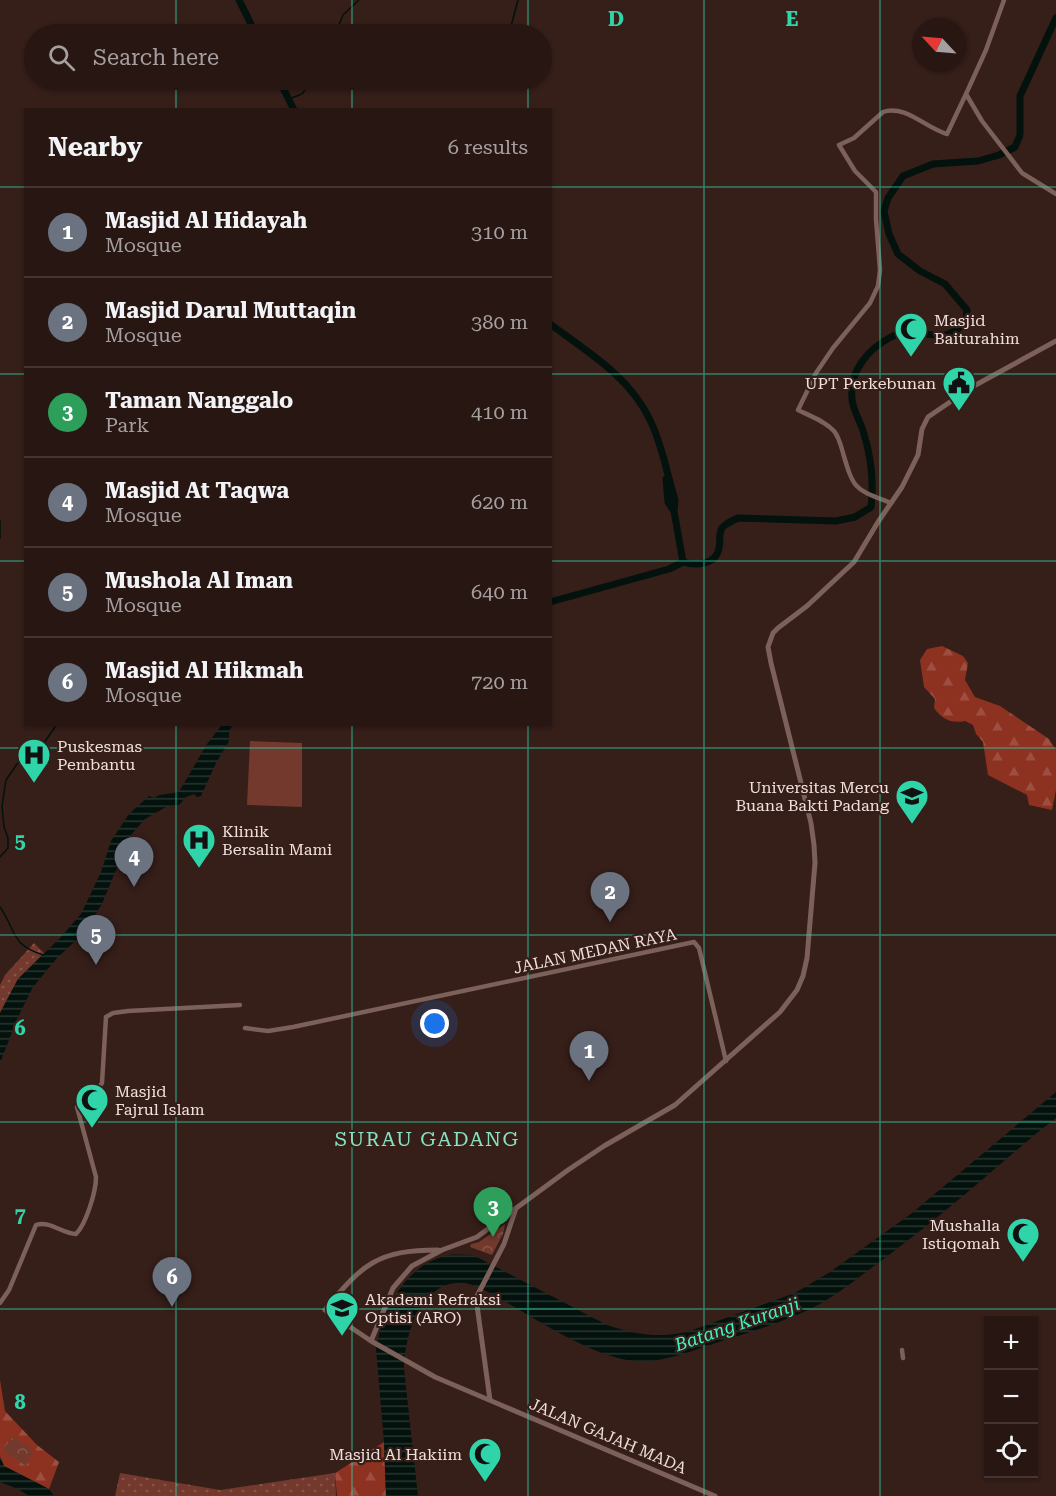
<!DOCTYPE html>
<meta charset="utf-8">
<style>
:root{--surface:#281613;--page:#301f1c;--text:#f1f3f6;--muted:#a59fa0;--line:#443533;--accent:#8c9099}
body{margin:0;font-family:"Roboto Serif",serif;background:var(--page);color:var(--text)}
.controls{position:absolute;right:18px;bottom:18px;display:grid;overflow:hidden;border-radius:0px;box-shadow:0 2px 4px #0004}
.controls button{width:54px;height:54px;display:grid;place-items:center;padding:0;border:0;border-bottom:2px solid var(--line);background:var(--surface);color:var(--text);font:30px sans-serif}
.compass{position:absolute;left:912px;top:18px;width:54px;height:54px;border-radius:50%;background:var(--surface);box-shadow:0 2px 4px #0004;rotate:296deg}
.you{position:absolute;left:435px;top:1024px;width:21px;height:21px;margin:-15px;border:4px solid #fff;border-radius:50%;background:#1a73e8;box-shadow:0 0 0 9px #1a73e833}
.badge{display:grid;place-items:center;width:39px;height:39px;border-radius:50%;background:var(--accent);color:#fff;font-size:20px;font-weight:700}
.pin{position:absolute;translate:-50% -50px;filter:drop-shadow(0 2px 3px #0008)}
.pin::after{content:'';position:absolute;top:32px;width:21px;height:18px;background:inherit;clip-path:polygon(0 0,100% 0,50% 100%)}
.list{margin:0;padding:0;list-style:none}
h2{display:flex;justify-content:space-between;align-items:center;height:78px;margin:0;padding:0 24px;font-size:26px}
h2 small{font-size:20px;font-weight:400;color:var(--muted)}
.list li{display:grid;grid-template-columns:39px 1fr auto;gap:18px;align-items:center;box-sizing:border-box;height:90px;padding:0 24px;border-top:2px solid var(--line)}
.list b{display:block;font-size:22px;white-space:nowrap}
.list p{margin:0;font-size:20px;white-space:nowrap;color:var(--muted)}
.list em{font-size:20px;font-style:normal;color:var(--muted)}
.icon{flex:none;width:33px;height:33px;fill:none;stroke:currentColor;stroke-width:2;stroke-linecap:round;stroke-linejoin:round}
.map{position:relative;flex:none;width:1056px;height:1496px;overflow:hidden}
.search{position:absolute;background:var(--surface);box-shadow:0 2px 4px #0004;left:24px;top:24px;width:528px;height:66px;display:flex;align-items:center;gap:15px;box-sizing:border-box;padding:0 21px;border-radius:33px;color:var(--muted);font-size:22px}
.panel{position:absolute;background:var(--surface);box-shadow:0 2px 4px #0004;left:24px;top:108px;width:528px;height:618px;border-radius:0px}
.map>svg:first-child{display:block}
.grass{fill:url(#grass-dots)}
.forest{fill:url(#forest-firs)}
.park{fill:url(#park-crowns)}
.pitch{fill:#73392d}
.water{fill:url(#water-rules)}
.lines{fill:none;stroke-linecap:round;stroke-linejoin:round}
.stream{stroke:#03120d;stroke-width:1.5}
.river{stroke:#03120d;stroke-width:7}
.tertiary{stroke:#7c605a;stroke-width:4.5}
.secondary{stroke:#7c605a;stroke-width:5}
.grid{fill:none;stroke:#30d4a9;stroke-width:1.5;stroke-opacity:0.55}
.labels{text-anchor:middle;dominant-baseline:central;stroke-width:4.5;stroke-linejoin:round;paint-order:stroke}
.poi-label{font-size:16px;fill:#f0dfdb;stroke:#361e19;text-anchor:start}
.street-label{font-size:16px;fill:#f0dfdb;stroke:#361e19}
.water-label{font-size:18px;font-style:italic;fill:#3ff5c4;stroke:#361e19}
.quarter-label{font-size:20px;letter-spacing:1.5px;fill:#86e2c3;stroke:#361e19}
.grid-label{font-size:20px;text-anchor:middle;font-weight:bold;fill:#30d4a9;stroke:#361e19;stroke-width:4.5;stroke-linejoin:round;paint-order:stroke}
</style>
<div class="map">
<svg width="1056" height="1496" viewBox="0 0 1056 1496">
<defs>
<pattern id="grass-dots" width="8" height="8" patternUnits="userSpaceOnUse" patternTransform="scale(1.5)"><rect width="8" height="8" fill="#73392d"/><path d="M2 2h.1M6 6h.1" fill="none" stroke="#87554b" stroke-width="1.8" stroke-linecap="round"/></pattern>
<pattern id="forest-firs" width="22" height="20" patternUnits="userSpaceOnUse" patternTransform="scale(1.5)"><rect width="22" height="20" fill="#8d3120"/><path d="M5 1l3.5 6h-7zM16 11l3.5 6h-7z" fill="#9d4e40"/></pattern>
<pattern id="park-crowns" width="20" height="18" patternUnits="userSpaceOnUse" patternTransform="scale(1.5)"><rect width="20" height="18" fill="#73392d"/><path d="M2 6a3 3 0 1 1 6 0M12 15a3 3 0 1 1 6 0" fill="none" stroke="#87554b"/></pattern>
<pattern id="water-rules" width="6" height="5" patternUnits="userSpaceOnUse" patternTransform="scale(1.5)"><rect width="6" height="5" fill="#03120d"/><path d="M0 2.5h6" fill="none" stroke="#283430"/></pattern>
</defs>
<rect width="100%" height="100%" fill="#361e19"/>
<path class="grass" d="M34 943 44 953 18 979 0 1013V985L5 975Z
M120 1473 220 1490 335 1473 336 1496H115Z"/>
<path class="forest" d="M942 646 963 656 968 663 965 680 975 697 1000 706 1049 739 1056 750V790L1052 810 1029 805 1027 795 988 775 983 742 976 734 973 725 965 721C951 724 942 719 934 708L935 699 924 687 920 660 927 649Z
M0 1380 5 1411 37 1445 59 1462 49 1489 4 1466 0 1457Z
M384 1442 386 1496H337L335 1473Z"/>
<path class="park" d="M505 1224 503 1234 492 1255 470 1247 471 1244 479 1242Z
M13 1437 33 1450 26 1466 2 1450Z"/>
<path class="pitch" d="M250 741 302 743V807L247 805Z"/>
<path class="water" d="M222 725H233L229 731V741L216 763 201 796 197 797 194 794 186 797 179 805 166 807 145 819 130 836 102 904 82 935 57 958 33 987 17 1019 0 1063V1013L18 979 60 938 81 914 101 872 111 841 129 814 149 796 154 798C161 792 172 796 180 790L207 744Z
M1056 1092V1118C1026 1141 998 1167 969 1191 941 1215 911 1238 881 1261 860 1276 836 1296 814 1307 786 1321 754 1331 725 1340 700 1348 676 1358 651 1361 606 1366 545 1324 506 1302 494 1296 479 1285 465 1283 421 1279 405 1334 404 1369L418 1496H386L384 1442 376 1349C383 1309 405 1264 449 1255 456 1254 465 1255 473 1255L607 1325C635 1335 659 1338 687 1332L795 1293 830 1272 912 1213Z
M0 1457 4 1466 49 1489 54 1496H29L18 1489 0 1482Z"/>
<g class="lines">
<path class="stream" d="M335 34 343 15 359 0
M509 34 518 0
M289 99 302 94 312 80
M0 521V538
M0 857 8 848V838L4 827 2 806 6 780 17 764 44 743 57 724
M0 907C17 932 10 944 43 955"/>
<path class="river" d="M239 0 256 34
M279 80 294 110
M550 324C588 352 630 377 650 420 662 444 667 474 675 500L674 511 683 562
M666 479 668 502 674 511
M550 602 669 569 683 562C696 566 716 565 719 548 721 541 718 535 722 528 726 523 732 521 738 518L836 521 855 517 871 507C874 482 871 457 864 434 861 422 853 411 852 399 849 371 868 349 891 337 909 327 926 337 945 335 952 334 959 328 965 324L967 310 945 284 920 271 898 254 889 234 884 211 888 198 903 176 933 164 978 161 999 155 1015 147 1020 135V96L1056 18"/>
<path class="tertiary" d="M1004 0 986 50 966 94 982 121 1022 173 1056 194
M891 503C855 489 854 491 843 453 841 446 839 437 834 431 825 421 810 416 798 410L816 373 833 348 870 303 878 286 880 270 876 219V192L855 171 839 145 854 138 883 112C905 104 927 129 947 134L966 94
M245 1028 268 1031 293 1027 694 942 699 948 726 1061
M0 1303 9 1290 36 1225C49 1220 63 1234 76 1234 86 1224 96 1192 96 1177L77 1107C82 1096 96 1094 102 1083L106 1017 113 1013 128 1011 240 1005
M902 1350 903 1358"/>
<path class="secondary" d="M438 1250C378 1250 362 1264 325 1310L371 1341 435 1377 715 1496
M371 1341 393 1288 412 1266 442 1250 477 1237 568 1170 604 1146 675 1105 780 1012 797 990 803 976 807 958 815 863 814 845 811 823 771 663 768 647 773 633 778 628 807 606 854 562 878 522 902 487 918 455 922 429 928 417 972 387 1056 341
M490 1400 476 1298 504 1244 516 1208"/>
</g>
<path class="grid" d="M176 0V34M352 0V34M528 0V34M704 0V1496M880 0V1496M176 80V110M352 80V110M528 80V110M0 187H26M550 187H1056M0 374H26M550 374H1056M0 561H26M550 561H1056M176 724V1496M352 724V1496M528 724V1496M0 748H1056M0 935H1056M0 1122H1056M0 1309H1056"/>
<defs>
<g id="mosque-pin" transform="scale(1.725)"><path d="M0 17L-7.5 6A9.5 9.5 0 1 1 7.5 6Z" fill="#30d4a9" stroke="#361e19"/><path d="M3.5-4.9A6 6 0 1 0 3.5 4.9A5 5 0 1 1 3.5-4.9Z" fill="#111"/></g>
<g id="civic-pin" transform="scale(1.725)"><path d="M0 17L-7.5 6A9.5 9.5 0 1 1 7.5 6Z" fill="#30d4a9" stroke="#361e19"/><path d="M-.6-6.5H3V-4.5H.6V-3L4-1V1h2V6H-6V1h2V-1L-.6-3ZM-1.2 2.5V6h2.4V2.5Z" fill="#111"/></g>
<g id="hospital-pin" transform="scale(1.725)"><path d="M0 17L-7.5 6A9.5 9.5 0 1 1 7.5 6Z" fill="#30d4a9" stroke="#361e19"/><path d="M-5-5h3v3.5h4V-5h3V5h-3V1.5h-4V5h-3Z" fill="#111"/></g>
<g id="university-pin" transform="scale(1.725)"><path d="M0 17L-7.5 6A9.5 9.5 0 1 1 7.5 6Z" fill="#30d4a9" stroke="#361e19"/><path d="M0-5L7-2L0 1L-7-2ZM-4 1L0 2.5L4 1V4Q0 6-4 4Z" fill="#111"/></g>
</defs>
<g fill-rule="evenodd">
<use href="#mosque-pin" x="911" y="329"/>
<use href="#civic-pin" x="959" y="383"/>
<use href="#hospital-pin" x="34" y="755"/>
<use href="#university-pin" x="912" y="796"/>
<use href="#hospital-pin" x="199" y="840"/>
<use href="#mosque-pin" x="92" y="1100"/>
<use href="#mosque-pin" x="1023" y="1234"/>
<use href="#university-pin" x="342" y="1308"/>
<use href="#mosque-pin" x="485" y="1454"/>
</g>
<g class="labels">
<g class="poi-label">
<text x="934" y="320">Masjid<tspan x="934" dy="18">Baiturahim</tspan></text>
<text x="936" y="383" text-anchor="end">UPT Perkebunan</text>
<text x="57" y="746">Puskesmas<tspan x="57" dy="18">Pembantu</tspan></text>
<text x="889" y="787" text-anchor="end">Universitas Mercu<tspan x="889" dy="18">Buana Bakti Padang</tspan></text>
<text x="222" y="831">Klinik<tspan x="222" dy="18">Bersalin Mami</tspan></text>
<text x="115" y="1091">Masjid<tspan x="115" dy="18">Fajrul Islam</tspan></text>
<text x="1000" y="1225" text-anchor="end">Mushalla<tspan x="1000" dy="18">Istiqomah</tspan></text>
<text x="365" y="1299">Akademi Refraksi<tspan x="365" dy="18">Optisi (ARO)</tspan></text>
<text x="462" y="1454" text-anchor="end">Masjid Al Hakiim</text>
</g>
<g class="street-label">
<text transform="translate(595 951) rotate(-12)">JALAN MEDAN RAYA</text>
<text transform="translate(608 1436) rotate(23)">JALAN GAJAH MADA</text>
</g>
<g class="water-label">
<text transform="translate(737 1324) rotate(-19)">Batang Kuranji</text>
</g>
<g class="quarter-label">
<text x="427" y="1139">SURAU GADANG</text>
</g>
</g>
<g class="grid-label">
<text x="616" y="26">D</text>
<text x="792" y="26">E</text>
<text x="20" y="848">5</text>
<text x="20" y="1035">6</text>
<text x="20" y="1222">7</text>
<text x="20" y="1409">8</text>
</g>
</svg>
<div class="controls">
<button>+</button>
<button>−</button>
<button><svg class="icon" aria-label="locate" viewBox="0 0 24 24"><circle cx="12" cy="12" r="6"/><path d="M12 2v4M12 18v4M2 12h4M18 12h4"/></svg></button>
</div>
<svg class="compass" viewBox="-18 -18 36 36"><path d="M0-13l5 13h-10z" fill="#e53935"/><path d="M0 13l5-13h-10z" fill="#a59fa0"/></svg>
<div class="you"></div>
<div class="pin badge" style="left:589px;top:1081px;background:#6b7280">1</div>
<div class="pin badge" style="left:610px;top:922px;background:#6b7280">2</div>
<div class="pin badge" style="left:493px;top:1237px;background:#2e9e5b">3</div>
<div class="pin badge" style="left:134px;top:887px;background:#6b7280">4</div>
<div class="pin badge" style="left:96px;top:965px;background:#6b7280">5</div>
<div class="pin badge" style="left:172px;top:1307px;background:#6b7280">6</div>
<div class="search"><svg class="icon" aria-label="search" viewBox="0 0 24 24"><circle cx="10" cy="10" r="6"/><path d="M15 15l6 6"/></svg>Search here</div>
<section class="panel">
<h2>Nearby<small>6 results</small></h2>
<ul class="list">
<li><span class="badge" style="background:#6b7280">1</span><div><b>Masjid Al Hidayah</b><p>Mosque</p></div><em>310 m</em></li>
<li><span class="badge" style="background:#6b7280">2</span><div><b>Masjid Darul Muttaqin</b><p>Mosque</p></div><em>380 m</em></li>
<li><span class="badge" style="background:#2e9e5b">3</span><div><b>Taman Nanggalo</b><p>Park</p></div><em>410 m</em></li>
<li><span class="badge" style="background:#6b7280">4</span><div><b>Masjid At Taqwa</b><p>Mosque</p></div><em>620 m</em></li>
<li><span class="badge" style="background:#6b7280">5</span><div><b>Mushola Al Iman</b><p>Mosque</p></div><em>640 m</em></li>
<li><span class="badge" style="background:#6b7280">6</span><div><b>Masjid Al Hikmah</b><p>Mosque</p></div><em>720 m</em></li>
</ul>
</section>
</div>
